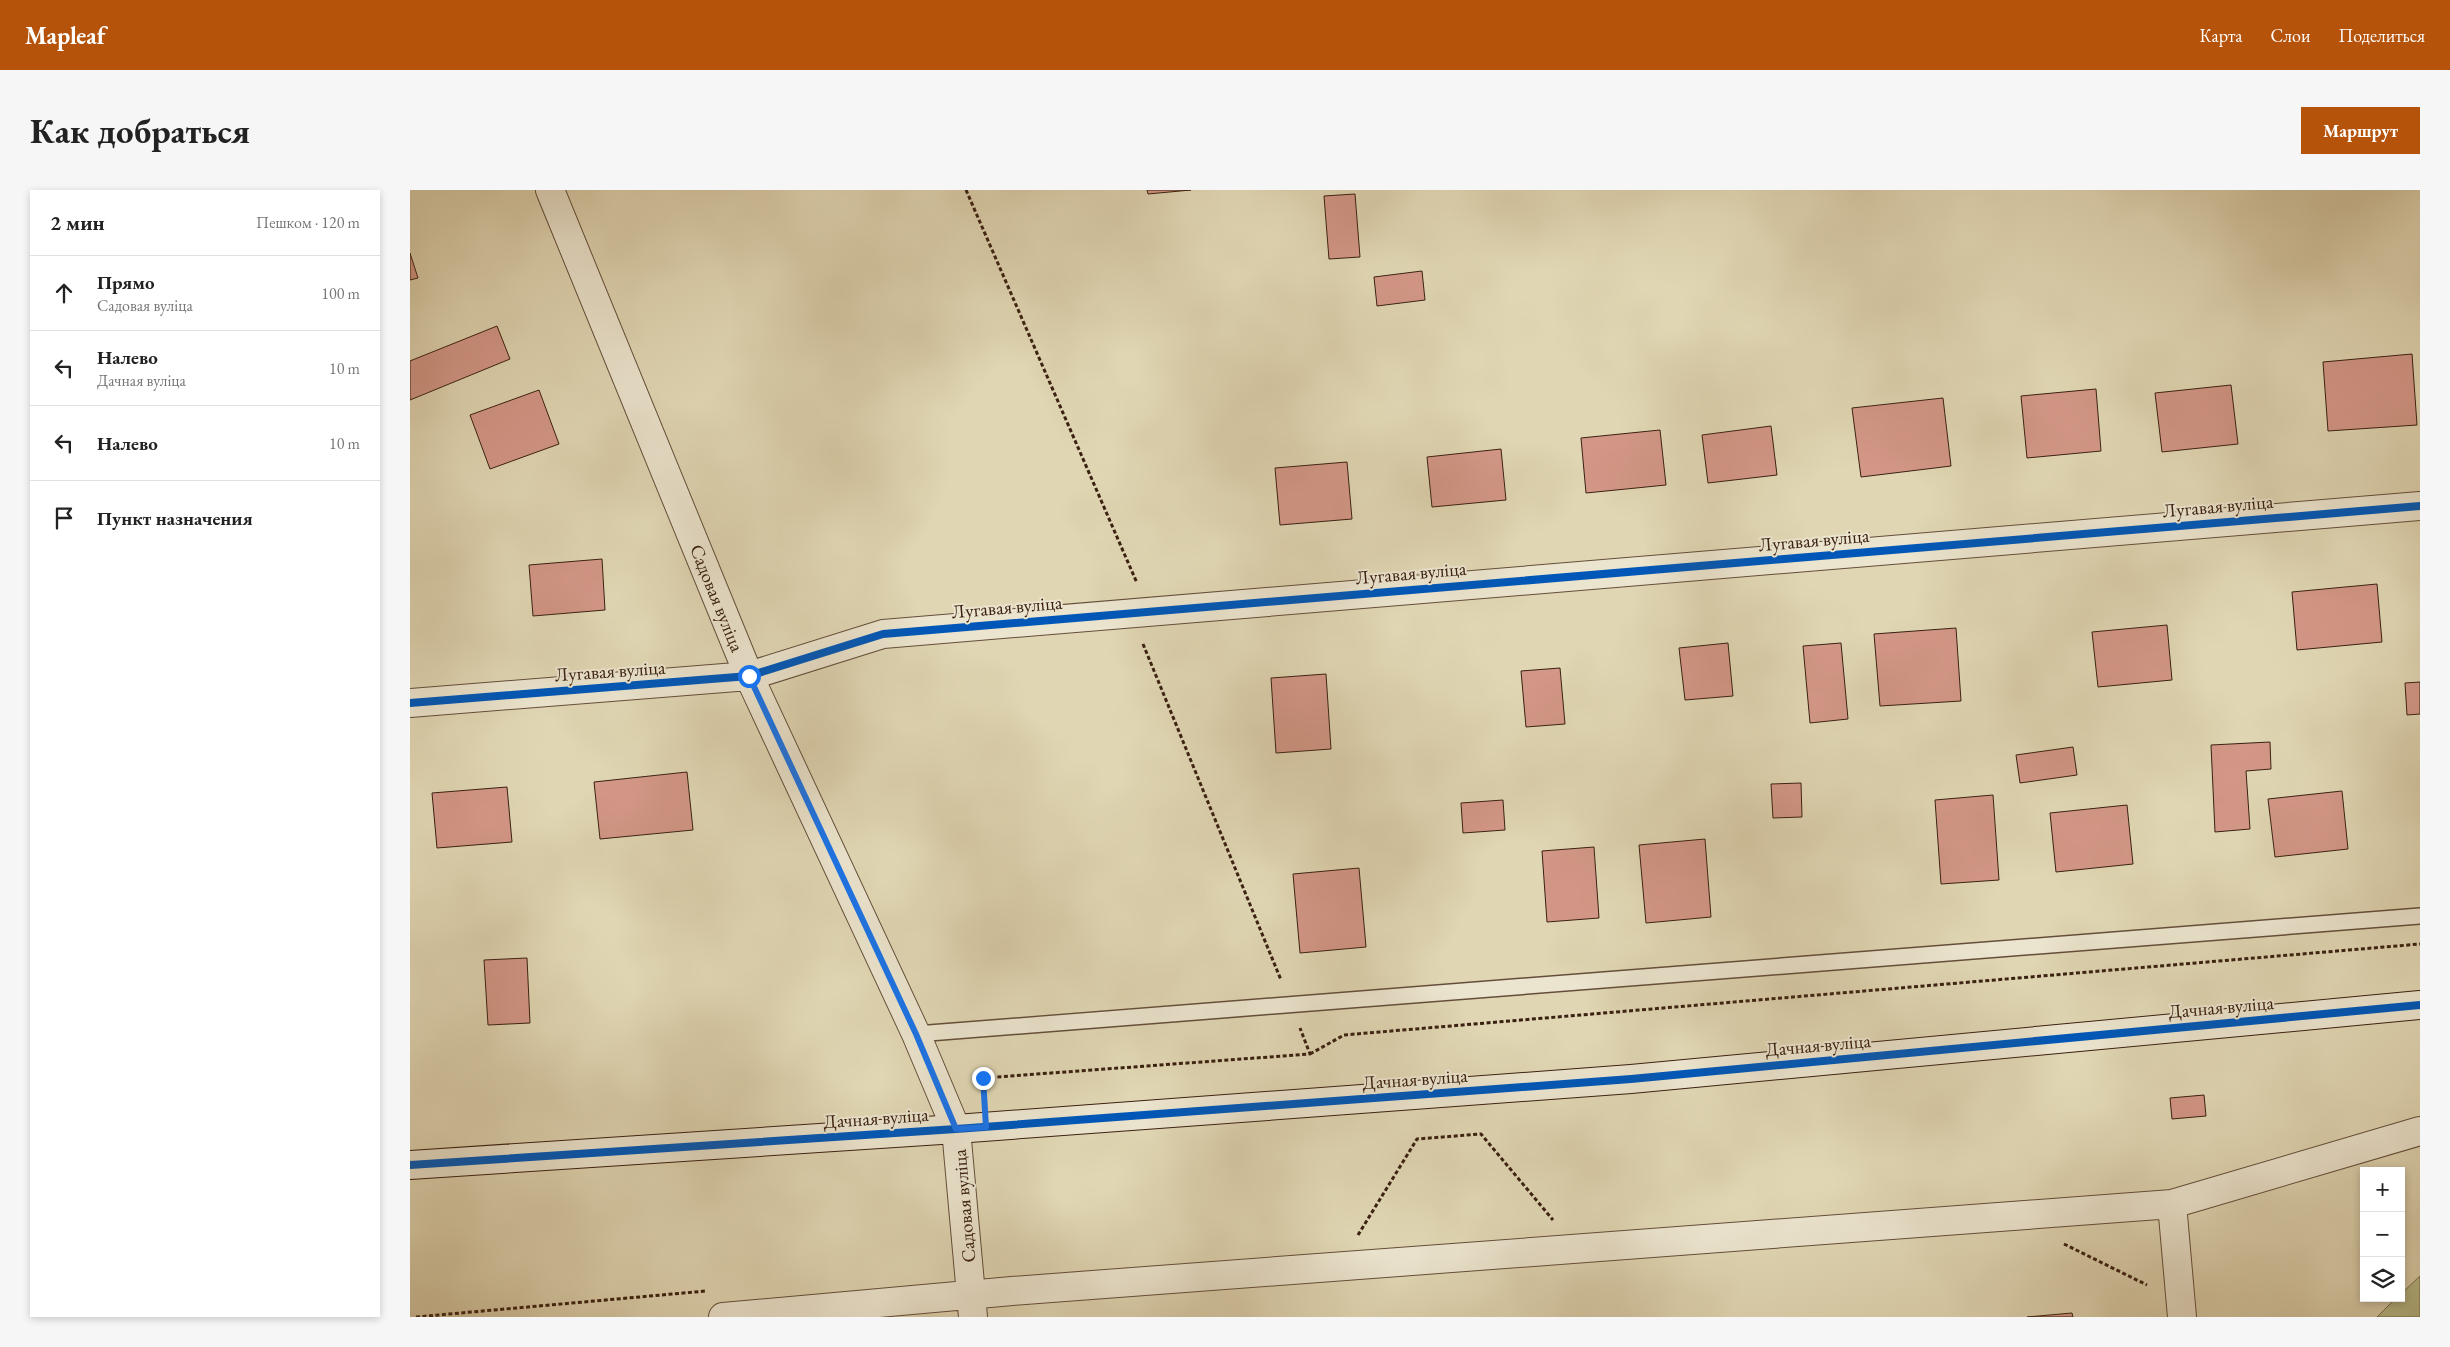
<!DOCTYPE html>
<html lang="ru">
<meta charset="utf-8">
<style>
:root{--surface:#fff;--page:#f6f6f6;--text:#222;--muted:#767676;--line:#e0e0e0;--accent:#b45309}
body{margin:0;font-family:"EB Garamond",serif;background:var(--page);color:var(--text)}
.controls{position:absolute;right:15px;bottom:15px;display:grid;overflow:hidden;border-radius:0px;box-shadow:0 2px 8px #0003}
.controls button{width:45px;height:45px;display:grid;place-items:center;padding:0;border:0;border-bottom:1px solid var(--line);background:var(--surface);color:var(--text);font:25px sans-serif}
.stop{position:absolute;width:15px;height:15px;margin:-11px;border:4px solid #1a73e8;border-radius:50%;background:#fff}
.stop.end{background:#1a73e8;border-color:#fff;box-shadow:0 1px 5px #0008}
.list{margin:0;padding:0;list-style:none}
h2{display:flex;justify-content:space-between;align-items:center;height:65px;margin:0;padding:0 20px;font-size:21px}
h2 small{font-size:16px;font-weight:400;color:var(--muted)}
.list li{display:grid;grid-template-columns:32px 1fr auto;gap:15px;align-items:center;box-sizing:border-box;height:75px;padding:0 20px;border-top:1px solid var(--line)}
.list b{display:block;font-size:19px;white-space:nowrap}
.list p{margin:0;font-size:16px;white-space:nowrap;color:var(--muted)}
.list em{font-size:16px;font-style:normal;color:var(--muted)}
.icon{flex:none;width:28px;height:28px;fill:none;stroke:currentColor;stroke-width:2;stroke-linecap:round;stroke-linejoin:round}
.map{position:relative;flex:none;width:2010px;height:1127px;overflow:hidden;border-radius:0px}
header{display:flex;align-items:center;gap:30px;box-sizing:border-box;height:70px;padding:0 25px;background:var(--accent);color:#fff}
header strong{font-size:24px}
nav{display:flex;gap:28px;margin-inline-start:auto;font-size:18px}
.intro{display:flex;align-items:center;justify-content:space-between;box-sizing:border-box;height:120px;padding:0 30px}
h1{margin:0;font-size:35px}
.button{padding:12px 22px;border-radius:0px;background:var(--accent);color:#fff;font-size:18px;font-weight:700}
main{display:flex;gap:30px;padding:0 30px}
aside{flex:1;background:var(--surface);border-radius:0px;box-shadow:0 2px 8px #0003}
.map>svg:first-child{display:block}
.green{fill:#b8bc89;stroke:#796e4d}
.building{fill:#d39787;stroke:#3a2011}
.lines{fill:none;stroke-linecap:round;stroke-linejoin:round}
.lane-casing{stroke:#644e3a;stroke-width:18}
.street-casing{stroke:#644e3a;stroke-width:30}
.secondary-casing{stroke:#3a2011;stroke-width:30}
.path{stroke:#3a2011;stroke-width:3;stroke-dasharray:4 2.5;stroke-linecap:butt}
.lane{stroke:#ebe4ce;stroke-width:15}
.street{stroke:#ebe4ce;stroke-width:28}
.secondary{stroke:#ebe4ce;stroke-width:28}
.cycleway-casing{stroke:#ebe4ce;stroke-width:11}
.cycleway{stroke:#0057b8;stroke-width:8}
.route{stroke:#1a73e8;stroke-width:6}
.labels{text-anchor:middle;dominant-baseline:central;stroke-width:4;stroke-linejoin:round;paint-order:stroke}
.street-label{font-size:19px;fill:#3a2011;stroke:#ebe4ce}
</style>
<header>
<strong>Mapleaf</strong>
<nav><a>Карта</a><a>Слои</a><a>Поделиться</a></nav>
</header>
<div class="intro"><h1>Как добраться</h1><a class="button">Маршрут</a></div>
<main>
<aside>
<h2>2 мин<small>Пешком · 120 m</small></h2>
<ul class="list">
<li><svg class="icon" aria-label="ahead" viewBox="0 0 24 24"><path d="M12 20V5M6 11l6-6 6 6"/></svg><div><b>Прямо</b><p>Садовая вуліца</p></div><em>100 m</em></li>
<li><svg class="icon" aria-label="left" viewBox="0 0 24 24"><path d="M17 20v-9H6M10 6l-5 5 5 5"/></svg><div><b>Налево</b><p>Дачная вуліца</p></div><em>10 m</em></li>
<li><svg class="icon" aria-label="left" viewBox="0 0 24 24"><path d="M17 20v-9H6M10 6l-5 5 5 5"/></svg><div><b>Налево</b></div><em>10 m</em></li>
<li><svg class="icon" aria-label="arrive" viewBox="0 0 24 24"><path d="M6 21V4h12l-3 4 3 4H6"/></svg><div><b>Пункт назначения</b></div></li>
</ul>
</aside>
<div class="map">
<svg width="2010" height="1127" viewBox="0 0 2010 1127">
<rect width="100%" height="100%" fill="#e0d6b3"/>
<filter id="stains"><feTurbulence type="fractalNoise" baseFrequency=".004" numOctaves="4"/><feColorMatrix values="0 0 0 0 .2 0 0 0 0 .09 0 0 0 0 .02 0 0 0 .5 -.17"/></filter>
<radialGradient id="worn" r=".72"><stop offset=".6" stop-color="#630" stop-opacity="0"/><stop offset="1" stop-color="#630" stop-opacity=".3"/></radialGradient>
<path class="green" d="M2010 1086V1127H1967L1986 1108H1991V1104Z"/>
<path class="building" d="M737 0H781L738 4Z
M945 4 950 67 919 69 914 6Z
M0 63 8 88 0 90Z
M1012 81 1015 110 967 116 964 87Z
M87 136 100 169 0 210V171Z
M2002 164 2007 235 1918 241 1913 172Z
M1821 195 1828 254 1752 262 1745 203Z
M1686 199 1691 261 1617 268 1611 206Z
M129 200 149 254 80 279 60 225Z
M1533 208 1541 276 1451 287 1442 218Z
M1361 236 1367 285 1298 293 1292 245Z
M1250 240 1256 295 1176 303 1171 248Z
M1091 259 1096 310 1022 317 1017 267Z
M937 272 942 329 870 335 865 278Z
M192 369 195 420 123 426 119 375Z
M1967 394 1972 452 1887 460 1882 402Z
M1757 435 1762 490 1688 497 1682 442Z
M1546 438 1551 511 1470 516 1464 444Z
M1318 453 1323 506 1275 510 1269 458Z
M1431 453 1438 529 1400 533 1393 456Z
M1150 478 1155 534 1116 537 1111 481Z
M916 484 921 559 866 563 861 488Z
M2010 492V524L1997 525 1995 493Z
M1860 552 1861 579 1836 581 1840 639 1805 642 1801 555Z
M1663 557 1667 585 1610 593 1606 565Z
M277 582 283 640 190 649 184 592Z
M1391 593 1392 627 1363 628 1361 594Z
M97 597 102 652 27 658 22 603Z
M1932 601 1938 659 1865 667 1858 609Z
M1583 605 1589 690 1531 694 1525 610Z
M1093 610 1095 640 1053 643 1051 613Z
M1717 615 1723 674 1646 682 1640 623Z
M1295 649 1301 727 1236 733 1229 655Z
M1184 657 1189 728 1137 732 1132 661Z
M949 678 956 757 890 763 883 684Z
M117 768 120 833 78 835 74 770Z
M1794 905 1796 926 1762 929 1760 908Z
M1662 1123 1663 1127H1617Z"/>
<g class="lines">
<g class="lane-casing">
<path id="lane" d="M506 844 2010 726"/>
</g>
<g class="street-casing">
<path id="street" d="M140 0 339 486 506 844 546 939 563 1127
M0 513 339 486 473 444 2010 316
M1762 1014 1772 1127
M313 1127 602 1101 1762 1014 2010 941"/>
</g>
<g class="secondary-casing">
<path id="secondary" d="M0 975 546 939 1221 889 2010 815"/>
</g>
<path class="path" d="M556 0 727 393
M733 454 871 790
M900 864 934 845 2010 754
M574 906 573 888 900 864 890 838
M948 1045 1007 949 1071 944 1143 1030
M1654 1054 1737 1095
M6 1127 296 1101"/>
<use href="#lane" class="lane"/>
<use href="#street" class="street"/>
<use href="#secondary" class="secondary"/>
<g class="cycleway-casing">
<path id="cycleway" d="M0 513 339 486 473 444 2010 316
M0 975 546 939 1221 889 2010 815"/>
</g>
<use href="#cycleway" class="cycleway"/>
</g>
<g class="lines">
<path class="route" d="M339 486 506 844 546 939 576 937 573 888"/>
</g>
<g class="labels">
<g class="street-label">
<text transform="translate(1808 316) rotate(-5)">Лугавая вуліца</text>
<text transform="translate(1404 350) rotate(-5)">Лугавая вуліца</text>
<text transform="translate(1001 383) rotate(-5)">Лугавая вуліца</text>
<text transform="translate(307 408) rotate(68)">Садовая вуліца</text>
<text transform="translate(597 417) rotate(-5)">Лугавая вуліца</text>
<text transform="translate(200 481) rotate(-4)">Лугавая вуліца</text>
<text transform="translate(1811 817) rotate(-5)">Дачная вуліца</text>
<text transform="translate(1408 855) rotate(-5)">Дачная вуліца</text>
<text transform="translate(1005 889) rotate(-4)">Дачная вуліца</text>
<text transform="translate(466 928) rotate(-4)">Дачная вуліца</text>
<text transform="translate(554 1016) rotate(-95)">Садовая вуліца</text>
</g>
</g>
<rect width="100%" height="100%" filter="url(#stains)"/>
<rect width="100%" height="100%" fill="url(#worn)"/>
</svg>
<div class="controls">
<button>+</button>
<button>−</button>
<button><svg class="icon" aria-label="layers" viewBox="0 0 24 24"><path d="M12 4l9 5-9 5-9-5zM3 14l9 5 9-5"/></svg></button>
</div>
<div class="stop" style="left:339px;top:486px"></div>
<div class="stop end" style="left:573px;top:888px"></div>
</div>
</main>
